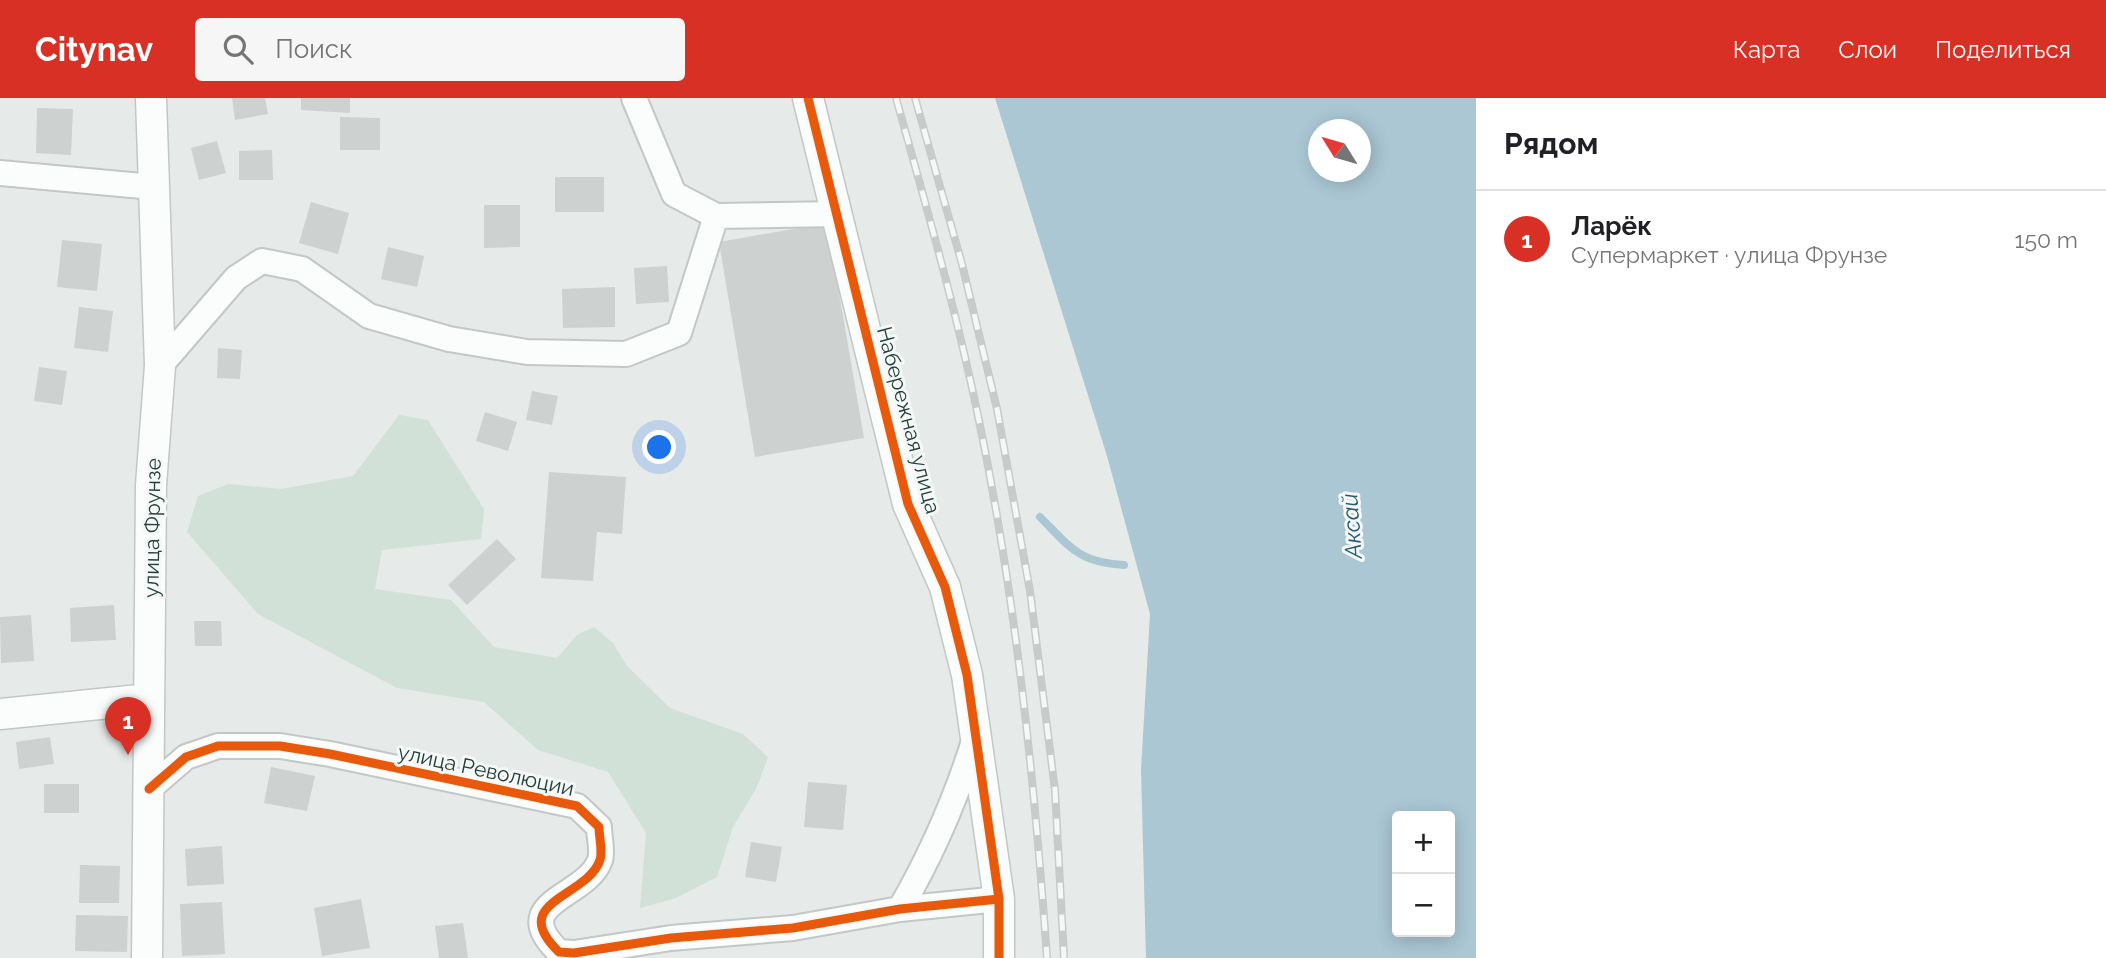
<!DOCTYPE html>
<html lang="ru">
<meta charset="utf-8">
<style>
:root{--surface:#fff;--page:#f6f6f6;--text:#202124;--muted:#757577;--line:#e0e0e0;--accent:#d93025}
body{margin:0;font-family:Raleway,sans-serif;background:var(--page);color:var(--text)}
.controls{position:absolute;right:21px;bottom:21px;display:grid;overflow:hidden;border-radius:7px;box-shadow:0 4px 18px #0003}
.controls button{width:63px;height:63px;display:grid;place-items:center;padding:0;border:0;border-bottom:2px solid var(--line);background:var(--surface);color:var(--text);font:35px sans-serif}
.compass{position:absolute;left:1308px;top:21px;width:63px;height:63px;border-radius:50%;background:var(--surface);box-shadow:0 4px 18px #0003;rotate:307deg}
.you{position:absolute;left:660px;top:350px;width:24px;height:24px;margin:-18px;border:5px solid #fff;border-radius:50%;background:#1a73e8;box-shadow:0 0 0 10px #1a73e833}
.badge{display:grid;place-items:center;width:46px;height:46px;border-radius:50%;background:var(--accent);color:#fff;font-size:23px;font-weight:700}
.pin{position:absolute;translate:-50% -58px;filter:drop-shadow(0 2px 4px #0008)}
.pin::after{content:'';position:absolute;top:37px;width:24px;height:21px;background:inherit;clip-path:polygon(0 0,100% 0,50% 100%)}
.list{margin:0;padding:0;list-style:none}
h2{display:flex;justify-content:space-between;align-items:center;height:91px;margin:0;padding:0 28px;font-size:30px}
h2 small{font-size:23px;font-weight:400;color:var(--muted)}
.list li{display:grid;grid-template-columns:46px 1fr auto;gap:21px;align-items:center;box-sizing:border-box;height:98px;padding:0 28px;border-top:2px solid var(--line)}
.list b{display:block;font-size:26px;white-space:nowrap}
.list p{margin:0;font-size:23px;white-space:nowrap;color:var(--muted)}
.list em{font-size:23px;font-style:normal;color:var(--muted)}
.icon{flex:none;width:38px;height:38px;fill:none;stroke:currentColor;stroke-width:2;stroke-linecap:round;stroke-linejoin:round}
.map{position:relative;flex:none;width:1476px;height:860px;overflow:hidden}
header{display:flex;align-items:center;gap:42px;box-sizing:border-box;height:98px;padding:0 35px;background:var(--accent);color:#fff}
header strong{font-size:33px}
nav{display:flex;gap:38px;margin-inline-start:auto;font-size:24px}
.search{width:490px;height:63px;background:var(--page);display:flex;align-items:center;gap:18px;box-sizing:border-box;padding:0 24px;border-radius:7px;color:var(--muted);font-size:26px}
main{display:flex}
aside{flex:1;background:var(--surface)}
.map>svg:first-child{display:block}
.green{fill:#d1e1d8}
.water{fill:#abc7d4;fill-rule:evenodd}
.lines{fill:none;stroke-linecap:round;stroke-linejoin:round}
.stream{stroke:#abc7d4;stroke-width:8}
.building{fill:#cdd1d0}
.minor-casing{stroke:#c3c7c6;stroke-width:28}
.tertiary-casing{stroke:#c3c7c6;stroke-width:33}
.minor{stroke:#fbfcfc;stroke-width:24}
.tertiary{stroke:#fbfcfc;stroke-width:30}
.rail-casing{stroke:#c7cbca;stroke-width:8}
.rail{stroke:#f4f9f7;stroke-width:5;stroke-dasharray:16;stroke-linecap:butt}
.cycleway-casing{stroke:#f4f9f7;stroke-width:13}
.cycleway{stroke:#e8590c;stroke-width:9}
.labels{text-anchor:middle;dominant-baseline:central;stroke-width:6;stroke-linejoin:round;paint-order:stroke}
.street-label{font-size:21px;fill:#253c39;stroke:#f4f9f7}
.water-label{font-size:23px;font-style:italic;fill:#265871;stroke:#f4f9f7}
</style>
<header>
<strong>Citynav</strong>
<div class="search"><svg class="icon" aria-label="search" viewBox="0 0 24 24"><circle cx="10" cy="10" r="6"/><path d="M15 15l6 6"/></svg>Поиск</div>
<nav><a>Карта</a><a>Слои</a><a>Поделиться</a></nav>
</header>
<main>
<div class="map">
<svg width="1476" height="860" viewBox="0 0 1476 860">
<rect width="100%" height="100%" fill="#e6eae9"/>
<path class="green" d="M399 317 428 322 484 411 481 441 382 452 375 491 451 502 494 549 557 560 577 537 594 529 613 545 627 568 670 610 743 636 768 659 757 689 733 729 717 779 676 800 640 810 646 735 608 674 538 652 484 604 397 590 258 516 187 434 198 398 228 386 281 391 353 378Z"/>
<path class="water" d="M995 0H1476V860H1146L1141 672 1150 516 1107 358ZM1318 32H1360V74H1318ZM1397 718H1450V834H1397Z"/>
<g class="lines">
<path class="stream" d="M1040 419C1071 450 1078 464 1124 467"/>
</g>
<path class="building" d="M232 0H265L268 16 235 22Z
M301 0H350V15L301 12Z
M37 10 73 11 71 57 36 55Z
M340 19 380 20V52H340Z
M217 43 226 75 199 82 191 50Z
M272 52 273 82H239V53Z
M555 79H604V114H555Z
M311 104 349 115 338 156 299 145Z
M484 107H520V149L484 150Z
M827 125 864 340 755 359 719 144Z
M62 142 102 146 97 193 57 189Z
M388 149 424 158 417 189 381 181Z
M667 168 669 204 636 206 634 170Z
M615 189V229L563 230 562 191Z
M79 209 113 213 108 254 74 250Z
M218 250 242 252 240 281 217 280Z
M39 269 67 273 62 307 34 303Z
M532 293 558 298 552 327 526 322Z
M485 314 517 324 508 353 476 343Z
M549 374 626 379 622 436 597 434 593 483 541 480Z
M497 441 516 461 467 507 448 487Z
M114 507 116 542 71 544 70 510Z
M31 517 34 563 1 565 0 519Z
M194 523H221L222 548H195Z
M50 639 54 666 19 671 16 644Z
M271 669 315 678 307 713 264 705Z
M808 684 847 687 843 732 804 729Z
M44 686H79V715H44Z
M751 744 782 749 776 784 745 779Z
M222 748 224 786 187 788 185 751Z
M80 767 120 768 119 805H79Z
M361 801 370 850 322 858 314 810Z
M222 804 225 856 182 858 180 806Z
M76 817 128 818 127 854 75 853Z
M463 825 468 860H439L435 828Z"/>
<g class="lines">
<g class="minor-casing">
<path id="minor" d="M634 0 674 96 716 118 839 116
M0 75 153 89
M160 268 236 180 262 163 302 171 369 218 449 241 527 254 626 256 679 235 716 118
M149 691 186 659 218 648H280L330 656 577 708 599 729C599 739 603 753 600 762 587 800 506 803 559 854L574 855 671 840 793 830 900 811 999 801
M900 811C932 756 956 701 975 640"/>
</g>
<g class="tertiary-casing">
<path id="tertiary" d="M808 0 908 406 945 489 967 577 999 801V860
M0 616 149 601
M147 860 151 387 160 268 151 0"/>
</g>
<use href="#minor" class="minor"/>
<use href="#tertiary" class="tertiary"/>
<g class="rail-casing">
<path id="rail" d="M896 0C925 104 955 208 977 313 1015 493 1034 677 1047 860
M915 0 962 166 997 311 1030 493 1055 692 1064 860"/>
</g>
<use href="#rail" class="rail"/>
<g class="cycleway-casing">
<path id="cycleway" d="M808 0 908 406 945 489 967 577 999 801V860
M149 691 186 659 218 648H280L330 656 577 708 599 729C599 739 603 753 600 762 587 800 506 803 559 854L574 855 671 840 793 830 900 811 999 801"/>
</g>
<use href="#cycleway" class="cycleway"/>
</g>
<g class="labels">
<g class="street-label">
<text transform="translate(909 322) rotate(75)">Набережная улица</text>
<text transform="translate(152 430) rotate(-89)">улица Фрунзе</text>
<text transform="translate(486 672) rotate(12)">улица Революции</text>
</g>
<g class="water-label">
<text transform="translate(1351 428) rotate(-94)">Аксай</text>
</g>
</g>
</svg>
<div class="controls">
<button>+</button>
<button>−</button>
</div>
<svg class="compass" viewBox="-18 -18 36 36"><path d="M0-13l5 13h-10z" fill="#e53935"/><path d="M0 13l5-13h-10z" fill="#757577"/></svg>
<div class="you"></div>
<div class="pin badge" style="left:128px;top:657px">1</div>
</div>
<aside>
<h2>Рядом<small></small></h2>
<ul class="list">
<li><span class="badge">1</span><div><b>Ларёк</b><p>Супермаркет · улица Фрунзе</p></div><em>150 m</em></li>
</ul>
</aside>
</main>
